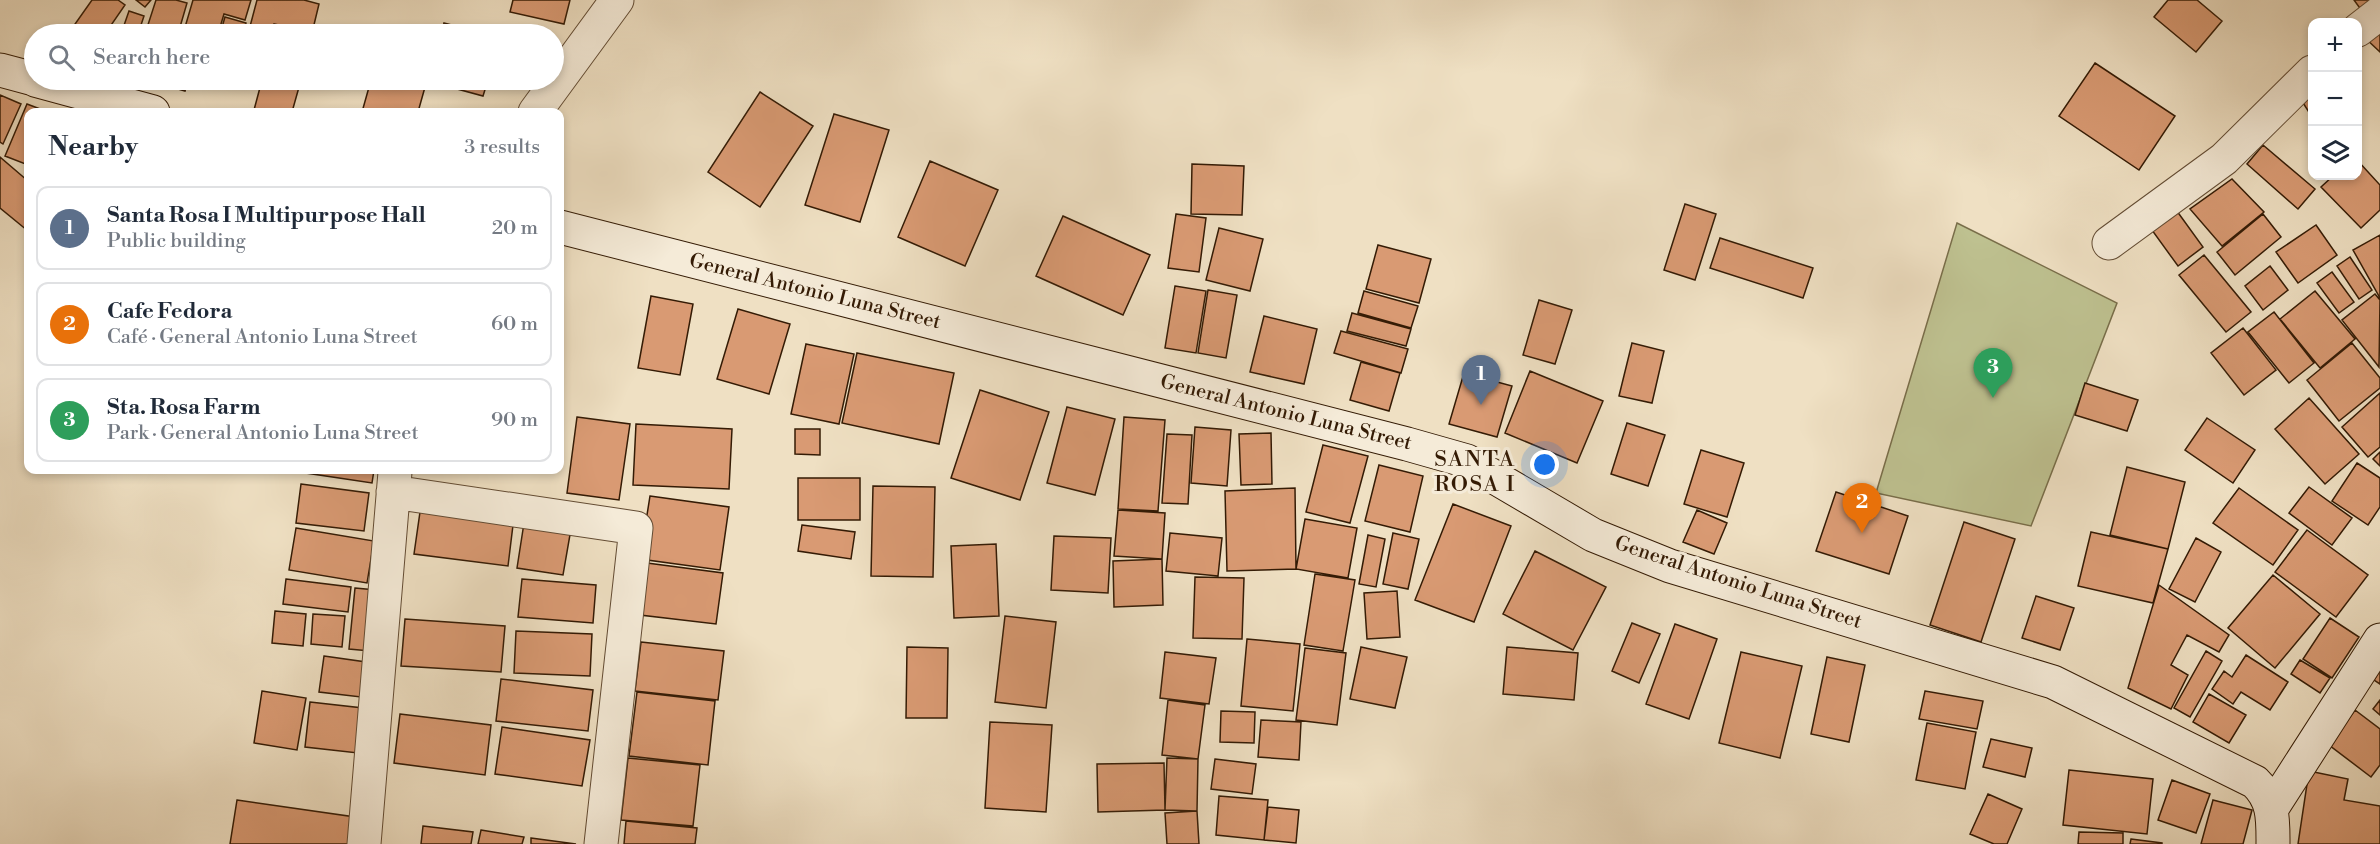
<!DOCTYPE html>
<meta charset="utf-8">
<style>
:root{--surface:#fff;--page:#f6f6f7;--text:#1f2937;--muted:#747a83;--line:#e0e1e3;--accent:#8f2418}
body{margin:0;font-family:"Libre Bodoni",serif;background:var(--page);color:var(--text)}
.controls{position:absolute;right:18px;top:18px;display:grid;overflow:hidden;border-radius:12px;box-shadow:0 3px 9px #0003}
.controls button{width:54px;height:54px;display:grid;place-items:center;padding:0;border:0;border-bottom:2px solid var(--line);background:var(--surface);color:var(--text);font:30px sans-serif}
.you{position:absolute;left:1545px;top:465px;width:21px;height:21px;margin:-15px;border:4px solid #fff;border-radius:50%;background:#1a73e8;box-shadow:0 0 0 9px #1a73e833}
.badge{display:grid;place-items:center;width:39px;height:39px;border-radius:50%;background:var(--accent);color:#fff;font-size:20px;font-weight:700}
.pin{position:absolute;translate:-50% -50px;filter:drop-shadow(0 2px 3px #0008)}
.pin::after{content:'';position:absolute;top:32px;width:21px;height:18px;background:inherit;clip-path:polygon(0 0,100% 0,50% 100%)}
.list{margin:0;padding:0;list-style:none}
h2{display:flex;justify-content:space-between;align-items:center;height:78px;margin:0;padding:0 24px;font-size:26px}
h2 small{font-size:20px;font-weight:400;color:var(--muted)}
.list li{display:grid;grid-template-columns:39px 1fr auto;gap:18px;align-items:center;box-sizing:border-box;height:84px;margin:0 12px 12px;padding:0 12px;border:2px solid var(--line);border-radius:12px}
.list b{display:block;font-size:22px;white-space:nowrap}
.list p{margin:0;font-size:20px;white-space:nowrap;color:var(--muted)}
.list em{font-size:20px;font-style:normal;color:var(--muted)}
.icon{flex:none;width:33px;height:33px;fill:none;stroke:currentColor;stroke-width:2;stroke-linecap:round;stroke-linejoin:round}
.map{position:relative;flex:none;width:2380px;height:844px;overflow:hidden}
.search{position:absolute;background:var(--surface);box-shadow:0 3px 9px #0003;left:24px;top:24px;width:540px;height:66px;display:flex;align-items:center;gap:15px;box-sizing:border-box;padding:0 21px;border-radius:33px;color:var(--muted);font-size:22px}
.panel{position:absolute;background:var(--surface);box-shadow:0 3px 9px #0003;left:24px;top:108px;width:540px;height:366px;border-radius:12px}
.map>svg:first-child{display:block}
.green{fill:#bec190;stroke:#796e4a;stroke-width:1.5}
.building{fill:#d99a73;stroke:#341b05;stroke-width:1.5}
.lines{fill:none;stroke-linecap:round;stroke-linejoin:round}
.street-casing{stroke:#634c34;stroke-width:35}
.secondary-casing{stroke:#341b05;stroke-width:35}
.street{stroke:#f5ebd8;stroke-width:33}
.secondary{stroke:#f5ebd8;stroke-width:33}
.labels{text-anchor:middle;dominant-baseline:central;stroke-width:6;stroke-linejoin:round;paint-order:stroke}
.street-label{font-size:20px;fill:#341b05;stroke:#f5ebd8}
.quarter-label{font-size:22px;letter-spacing:1.5px;fill:#341b05;stroke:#f5ebd8}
</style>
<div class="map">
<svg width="2380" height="844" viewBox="0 0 2380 844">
<rect width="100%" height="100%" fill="#efe0c3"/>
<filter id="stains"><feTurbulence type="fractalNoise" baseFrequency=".00333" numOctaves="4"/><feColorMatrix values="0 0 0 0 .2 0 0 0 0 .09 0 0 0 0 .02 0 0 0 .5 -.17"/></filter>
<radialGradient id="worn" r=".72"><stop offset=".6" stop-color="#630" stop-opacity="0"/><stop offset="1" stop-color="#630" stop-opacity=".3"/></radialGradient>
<path class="green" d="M1957 223 2117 303 2031 526 1876 493Z"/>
<path class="building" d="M92 0H118L125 5 105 34H68Z
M136 0H151L145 7Z
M156 0H176L187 3 178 34H145Z
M193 0H251L245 20 224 14 218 34H183Z
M257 0H304L319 4 312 33 274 24 271 34H248Z
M513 0H570L564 24 510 12Z
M2168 0H2197L2222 21 2196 52 2154 17Z
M2354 0H2379L2362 11Z
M129 11 144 16 138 34H121Z
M225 17 246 23 243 34H220Z
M2380 18V52L2363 36Z
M444 23 486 34H441Z
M2095 63 2175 116 2139 170 2059 116Z
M155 80H188L185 91 154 82Z
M236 80H259L257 87 235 82Z
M262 80H301L292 112H265L254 110Z
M371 80H427L418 112H362Z
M429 80H488L483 96 428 81Z
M2312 87V117L2298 95Z
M760 92 813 126 760 207 708 172Z
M0 95 21 104 3 144 0 142Z
M27 104 48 112H28V165L5 156Z
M834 114 889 130 860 222 805 205Z
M2263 145 2315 189 2298 209 2247 164Z
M0 157 28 181V231L0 208Z
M930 161 998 190 965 266 898 237Z
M2358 161 2380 185V210L2361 228 2321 187 2333 176H2358Z
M1192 164 1244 166 1242 215 1191 214Z
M2232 179 2264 212 2222 246 2190 209Z
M1685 204 1716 214 1695 280 1664 270Z
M2174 207 2203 247 2178 266 2149 226Z
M1176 214 1206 218 1199 272 1168 268Z
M2263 214 2281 237 2235 275 2217 252Z
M1063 216 1150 255 1123 315 1036 276Z
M2316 225 2337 255 2298 283 2276 252Z
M1219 228 1263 239 1250 291 1206 280Z
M2380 235V298L2353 250Z
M1720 238 1813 268 1803 298 1710 268Z
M1378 245 1431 259 1419 303 1366 289Z
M2204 255 2251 312 2226 332 2179 275Z
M2350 257 2372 290 2359 299 2337 266Z
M2270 266 2288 290 2263 310 2245 286Z
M2332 272 2354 302 2339 313 2317 283Z
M1175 286 1206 291 1196 353 1165 348Z
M1208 290 1237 295 1226 358 1198 353Z
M1364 291 1418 306 1411 328 1358 313Z
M2315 291 2355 339 2320 368 2280 319Z
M2375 294 2380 300 2379 367 2342 320Z
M651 296 693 304 680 375 638 368Z
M1539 300 1572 310 1555 364 1523 355Z
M738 309 790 324 769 394 717 379Z
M2274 312 2314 363 2289 383 2248 332Z
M1352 313 1411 329 1406 346 1347 331Z
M1264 316 1317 329 1304 384 1250 372Z
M2243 328 2276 370 2244 395 2211 353Z
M1341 331 1408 349 1401 373 1334 353Z
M1632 343 1664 351 1652 403 1619 396Z
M2352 343 2380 378V388L2339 421 2307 380Z
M806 344 854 354 839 424 791 414Z
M857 353 954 373 939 444 842 423Z
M1361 362 1400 373 1389 411 1350 400Z
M1530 371 1603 401 1577 463 1505 433Z
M1464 373 1512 386 1497 437 1449 424Z
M2085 383 2138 400 2127 431 2075 415Z
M980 390 1049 412 1020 500 951 478Z
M2380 393V447L2368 457 2342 427Z
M2309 398 2359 454 2325 484 2275 429Z
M1067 407 1115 419 1095 495 1047 483Z
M577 417 630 424 619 500 567 493Z
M1124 417 1165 420 1158 511 1118 509Z
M2207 418 2255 450 2233 483 2185 450Z
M1627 423 1665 435 1648 486 1611 474Z
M636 424 732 429 729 489 633 485Z
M1195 427 1231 430 1227 486 1191 483Z
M795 429H820V455L795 454Z
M1271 433 1272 484 1241 485 1239 434Z
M1167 434 1192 435 1188 504 1162 503Z
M1323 445 1368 456 1350 523 1306 512Z
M1701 450 1744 463 1727 517 1684 504Z
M2380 452V466L2373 459Z
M2357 463 2380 478V507L2368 525 2332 501Z
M1379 465 1423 476 1410 532 1365 521Z
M2127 467 2185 482 2168 549 2110 535Z
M306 470H374L372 483 306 473Z
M431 470H482V473Z
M798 478H860V520H798Z
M301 484 369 493 364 531 296 523Z
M873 486 935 487 933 577 871 576Z
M2309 487 2352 518 2332 545 2289 513Z
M1295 488 1296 569 1227 571 1225 491Z
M2239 488 2298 530 2273 565 2213 523Z
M1836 492 1908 516 1889 574 1816 551Z
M650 496 729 507 720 570 640 559Z
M1453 504 1511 526 1474 622 1415 600Z
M421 505 514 517 508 566 414 554Z
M1118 510 1165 513 1162 559 1114 556Z
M1697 510 1727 523 1714 554 1683 542Z
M1305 519 1357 528 1348 578 1296 569Z
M1964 522 2015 539 1981 642 1930 625Z
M524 523 571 529 563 575 517 568Z
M802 525 855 532 851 559 798 551Z
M296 528 374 541 367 583 289 570Z
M2307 530 2368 575 2336 617 2275 572Z
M2091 532 2168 549 2153 603 2078 586Z
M1170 533 1222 538 1218 576 1166 571Z
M1393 533 1419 539 1408 589 1383 584Z
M1368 535 1385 539 1376 587 1359 584Z
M1054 536 1111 538 1108 593 1051 590Z
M2196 538 2221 552 2195 602 2169 589Z
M996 544 999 616 954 618 951 546Z
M1535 551 1606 587 1573 650 1503 614Z
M1162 559 1163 605 1114 607 1113 561Z
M647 563 723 573 716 624 640 615Z
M1315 574 1355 580 1343 651 1304 645Z
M2273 575 2320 614 2275 668 2228 628Z
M1195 577 1244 578 1242 639 1193 638Z
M286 579 351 587 348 612 283 604Z
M522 579 596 585 593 623 518 617Z
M2159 585 2229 635 2219 652 2187 635 2171 665 2188 675 2171 709 2128 688Z
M355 588 376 590 370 651 349 649Z
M1397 591 1400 637 1367 639 1364 593Z
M2036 596 2074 608 2060 650 2022 638Z
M275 611 306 614 303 646 272 643Z
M313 614 345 616 342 647 311 644Z
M1005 616 1056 622 1046 708 995 702Z
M2330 618 2359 637 2332 678 2303 659Z
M405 619 505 626 501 672 401 666Z
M1632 623 1660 634 1639 683 1612 671Z
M1675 624 1717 639 1689 719 1646 704Z
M516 631 592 634 590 676 514 673Z
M1247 639 1300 644 1293 711 1241 706Z
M641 642 724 651 718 700 635 691Z
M907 647 948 648 947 718H906Z
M1361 647 1407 657 1395 708 1350 699Z
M1507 647 1578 653 1574 700 1503 694Z
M1305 648 1346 653 1337 725 1296 720Z
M2206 651 2222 661 2190 717 2174 708Z
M1165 652 1216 658 1209 704 1160 698Z
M1741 652 1802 666 1780 758 1719 743Z
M2246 655 2288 682 2270 710 2241 692 2233 704 2212 689 2224 671 2232 677Z
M324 656 366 662 361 697 319 692Z
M1827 657 1865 665 1849 742 1811 734Z
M2300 660 2330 678 2320 693 2291 674Z
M2380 670V684L2374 680Z
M501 679 593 690 588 731 496 721Z
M262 691 306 698 297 750 254 743Z
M1925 691 1983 701 1977 729 1919 719Z
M637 692 715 701 708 765 629 756Z
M2209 694 2246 715 2229 743 2193 722Z
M1168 700 1205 705 1198 759 1162 755Z
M2380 700V715L2373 709Z
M310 702 363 708 358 753 305 747Z
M2355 710 2380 729V765L2371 777 2329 745Z
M1221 711 1255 712 1254 743 1220 742Z
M400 714 491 725 485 775 394 763Z
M1261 720 1301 722 1299 760 1258 757Z
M990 722 1052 725 1046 812 985 808Z
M1927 723 1976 732 1965 789 1916 780Z
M502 727 590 740 582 786 495 774Z
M1991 739 2032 748 2025 777 1983 767Z
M628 758 700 765 693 826 621 820Z
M1167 758 1198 759 1197 811 1165 810Z
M1215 759 1256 764 1252 794 1211 789Z
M1164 763 1165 810 1098 812 1097 764Z
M2069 770 2153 779 2147 834 2063 825Z
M2309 771 2348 779 2344 800 2380 806V844H2298Z
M2172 780 2210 794 2196 833 2158 820Z
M1988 794 2022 809 2007 844H1994L1970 834Z
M1219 796 1268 800 1264 840 1216 835Z
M237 800 355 817 351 844H230Z
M2213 800 2252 810 2243 844H2201Z
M1268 807 1299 810 1296 843 1264 840Z
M1197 811 1199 844H1167L1165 813Z
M626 821 697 828 695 844H624Z
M423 826 473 832 471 844H421Z
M481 830 524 837 522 844H478Z
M2079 832 2123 833V844H2078Z
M531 838 576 844H531Z
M2131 839 2162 843V844H2130Z"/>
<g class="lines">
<g class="street-casing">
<path id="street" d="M2358 30 2380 13
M535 112 617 0
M2109 243 2224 159 2312 72
M393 492 636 528 601 844
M364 844 395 472"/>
</g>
<g class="secondary-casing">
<path id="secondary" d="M0 70 34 79
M35 80 153 112
M560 227 1407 444 1467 461 1593 535 1670 566 2053 682 2255 782C2274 800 2273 819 2273 844
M2272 808 2380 640"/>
</g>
<use href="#street" class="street"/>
<use href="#secondary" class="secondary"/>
</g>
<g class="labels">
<g class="street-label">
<text transform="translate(815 292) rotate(14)">General Antonio Luna Street</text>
<text transform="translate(1286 413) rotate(14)">General Antonio Luna Street</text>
<text transform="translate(1738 583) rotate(18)">General Antonio Luna Street</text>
</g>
<g class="quarter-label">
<text x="1475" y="459">SANTA<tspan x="1475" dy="25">ROSA I</tspan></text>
</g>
</g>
<rect width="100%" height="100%" filter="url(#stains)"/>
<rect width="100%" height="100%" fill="url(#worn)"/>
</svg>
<div class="controls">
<button>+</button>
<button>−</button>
<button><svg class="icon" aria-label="layers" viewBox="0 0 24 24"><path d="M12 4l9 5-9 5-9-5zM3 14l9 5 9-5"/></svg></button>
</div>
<div class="you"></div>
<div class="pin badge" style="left:1481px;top:405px;background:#5c6f8a">1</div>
<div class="pin badge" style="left:1862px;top:533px;background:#e8710a">2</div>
<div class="pin badge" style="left:1993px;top:398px;background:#2e9e5b">3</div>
<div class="search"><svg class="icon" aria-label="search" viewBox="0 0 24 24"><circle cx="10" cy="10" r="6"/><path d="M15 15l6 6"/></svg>Search here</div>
<section class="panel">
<h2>Nearby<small>3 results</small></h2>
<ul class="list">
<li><span class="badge" style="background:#5c6f8a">1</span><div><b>Santa Rosa I Multipurpose Hall</b><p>Public building</p></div><em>20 m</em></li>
<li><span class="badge" style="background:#e8710a">2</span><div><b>Cafe Fedora</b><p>Café · General Antonio Luna Street</p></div><em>60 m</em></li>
<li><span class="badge" style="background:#2e9e5b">3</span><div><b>Sta. Rosa Farm</b><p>Park · General Antonio Luna Street</p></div><em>90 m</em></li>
</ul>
</section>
</div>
